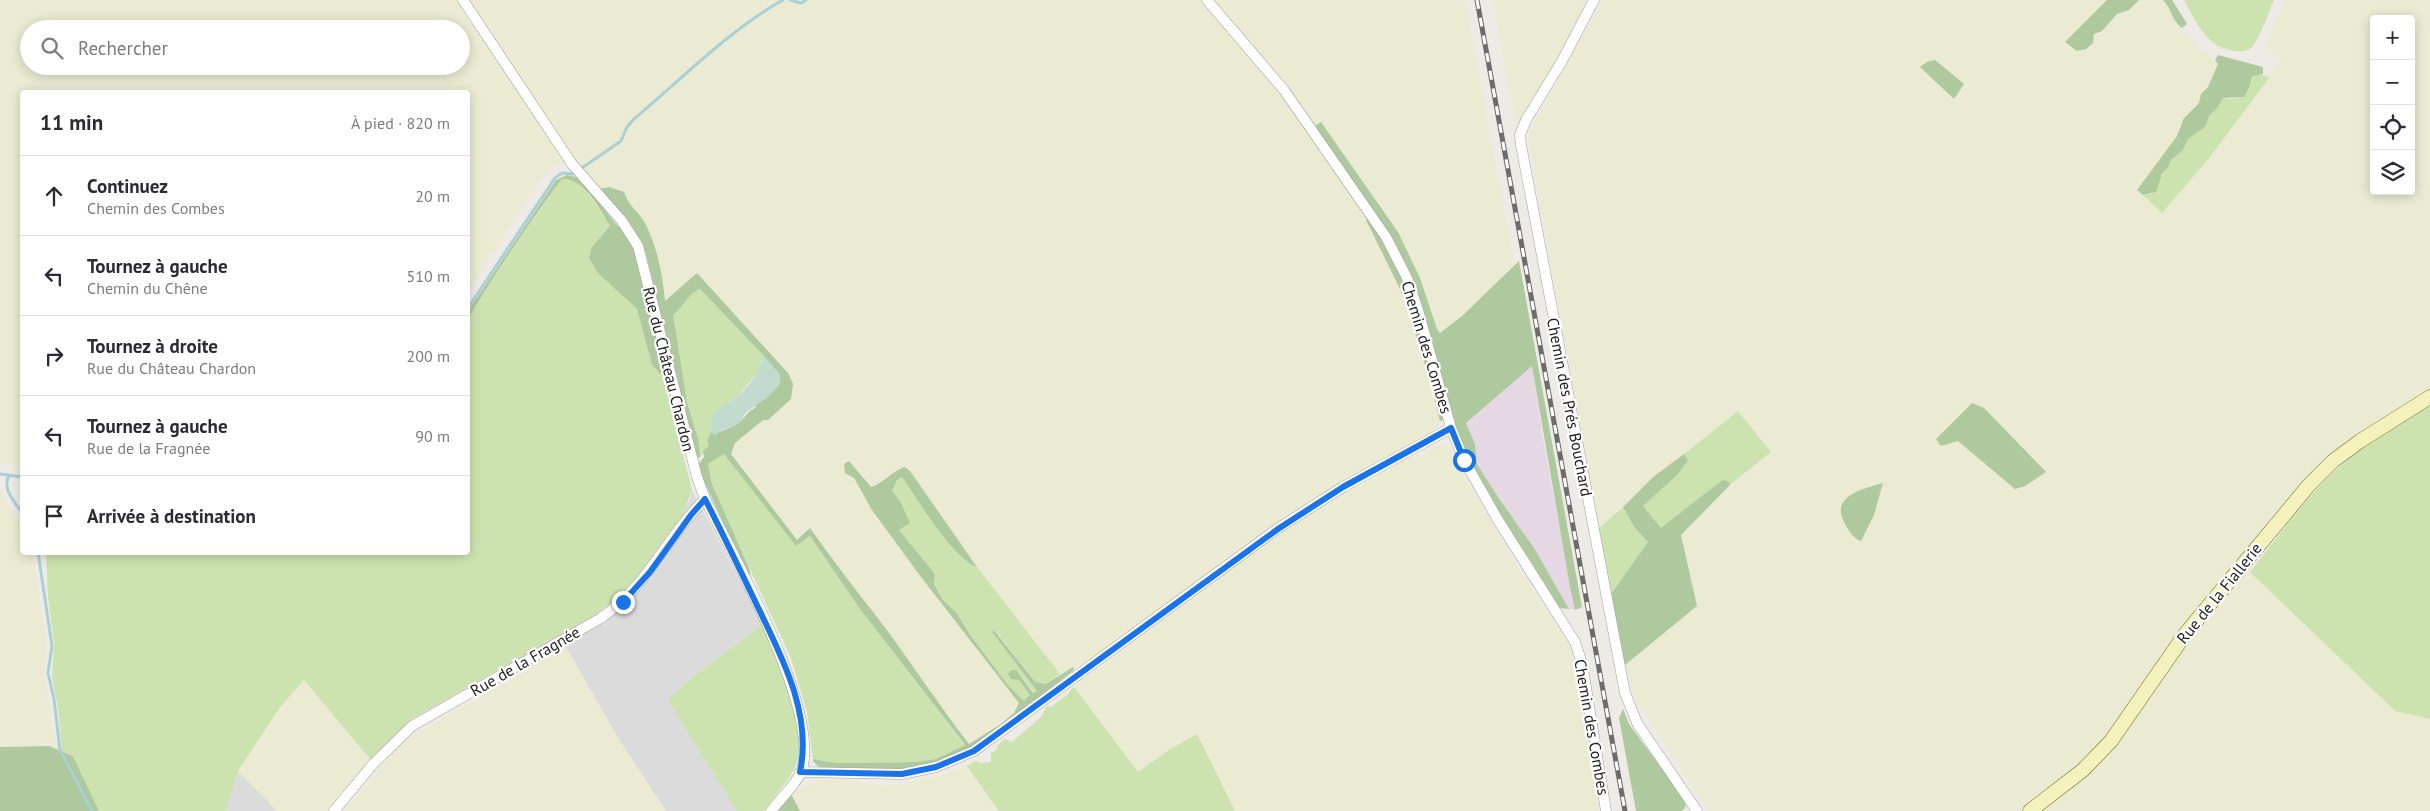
<!DOCTYPE html>
<html lang="fr">
<meta charset="utf-8">
<style>
:root{--surface:#fff;--page:#f7f7f7;--text:#2b2b33;--muted:#7c7c81;--line:#e1e1e2}
body{margin:0;font-family:"PT Sans",sans-serif;background:var(--page);color:var(--text)}
.controls{position:absolute;right:15px;top:15px;display:grid;overflow:hidden;border-radius:5px;box-shadow:0 2px 12px #0003}
.controls button{width:45px;height:45px;display:grid;place-items:center;padding:0;border:0;border-bottom:1px solid var(--line);background:var(--surface);color:var(--text);font:25px sans-serif}
.stop{position:absolute;width:15px;height:15px;margin:-11px;border:4px solid #1a73e8;border-radius:50%;background:#fff}
.stop.end{background:#1a73e8;border-color:#fff;box-shadow:0 1px 5px #0008}
.list{margin:0;padding:0;list-style:none}
h2{display:flex;justify-content:space-between;align-items:center;height:65px;margin:0;padding:0 20px;font-size:21px}
h2 small{font-size:16px;font-weight:400;color:var(--muted)}
.list li{display:grid;grid-template-columns:32px 1fr auto;gap:15px;align-items:center;box-sizing:border-box;height:80px;padding:0 20px;border-top:1px solid var(--line)}
.list b{display:block;font-size:19px;white-space:nowrap}
.list p{margin:0;font-size:16px;white-space:nowrap;color:var(--muted)}
.list em{font-size:16px;font-style:normal;color:var(--muted)}
.icon{flex:none;width:28px;height:28px;fill:none;stroke:currentColor;stroke-width:2;stroke-linecap:round;stroke-linejoin:round}
.map{position:relative;flex:none;width:2430px;height:811px;overflow:hidden}
.search{position:absolute;background:var(--surface);box-shadow:0 2px 12px #0003;left:20px;top:20px;width:450px;height:55px;display:flex;align-items:center;gap:12px;box-sizing:border-box;padding:0 18px;border-radius:28px;color:var(--muted);font-size:19px}
.panel{position:absolute;background:var(--surface);box-shadow:0 2px 12px #0003;left:20px;top:90px;width:450px;height:465px;border-radius:5px}
.map>svg:first-child{display:block}
.residential{fill:#dcdbdb}
.industrial{fill:#e6d7e4}
.farmland{fill:#eaebd2;fill-rule:evenodd}
.grass{fill:#cce3af}
.forest{fill:#adc99d}
.wetland{fill:#c3dace}
.lines{fill:none;stroke-linecap:round;stroke-linejoin:round}
.stream{stroke:#a9d0d7;stroke-width:3}
.street-casing{stroke:#9f9f9f;stroke-width:11}
.secondary-casing{stroke:#666a10;stroke-width:15}
.street{stroke:#fff;stroke-width:10}
.secondary{stroke:#f3f2bd;stroke-width:14}
.rail-casing{stroke:#6c6c6c;stroke-width:5}
.rail{stroke:#fff;stroke-width:3;stroke-dasharray:9;stroke-linecap:butt}
.route{stroke:#1a73e8;stroke-width:6}
.labels{text-anchor:middle;dominant-baseline:central;stroke-width:4.5;stroke-linejoin:round;paint-order:stroke}
.street-label{font-size:16px;fill:#1e1e1e;stroke:#fff}
</style>
<div class="map">
<svg width="2430" height="811" viewBox="0 0 2430 811">
<rect width="100%" height="100%" fill="#eeeae5"/>
<path class="residential" d="M692 490 761 621 757 629 696 674 669 700 737 811H666L618 738 559 635 597 614 604 607 689 502Z
M238 771 243 776 277 811H226Z"/>
<path class="industrial" d="M1532 366 1543 439 1575 610 1569 609 1563 601 1534 548 1496 494 1477 464 1475 443 1466 423Z"/>
<path class="farmland" d="M0 0H1465L1514 264 1485 295 1441 333 1437 329 1420 278 1386 213 1347 159 1315 126 1375 213 1366 220 1403 295 1429 377 1440 421 1434 432 1351 476 1269 527 1099 654 1064 673 1060 674 982 574 910 471 899 469 880 484 871 487 856 471 854 478 872 510 921 577 1019 704 1014 713 1001 724 970 744 933 698 876 617 847 580 811 529 797 540 731 454 735 443 763 420 768 419 791 399 793 384 788 373 697 273 665 302 662 275 649 232 644 221 629 205 599 189 574 160 554 166 538 183 468 291V92H22V466L0 463ZM29 29H461V66H29Z
M1493 0H1585L1580 16 1568 39 1519 124H1517L1509 89Z
M1603 0H2107L2077 51 2086 49 2093 43 2094 34 2102 31 2117 14 2129 10 2139 0H2163L2167 4 2174 21 2199 48 2218 64 2208 87 2201 94 2199 103 2191 110 2179 126 2178 135 2137 190 2162 213 2210 157 2282 60 2272 53 2267 41 2286 0H2430V392L2328 453 2271 517 2238 560 2395 711 2430 719V811H1709L1635 698 1625 665 1697 606 1681 535 1707 507 1771 452 1738 411 1653 477 1599 528 1528 138 1531 128ZM2374 19H2411V191H2374Z
M1444 443 1533 591 1571 647 1599 811H1235L1197 735 1169 750 1138 772 1074 687 1243 561 1314 513 1388 468 1409 457 1423 455Z
M0 487 5 501 22 525V552L33 553 46 639 45 678 57 750 48 746 0 747Z
M564 644 618 738 666 811H343L369 781 375 778 378 770 400 745 415 734 514 678Z
M304 680 370 759 329 811H277L238 771 281 706Z
M967 766 999 811H800L791 794 819 780 829 779 880 785 904 784 943 775Z"/>
<path class="grass" d="M2184 0H2274C2268 13 2261 36 2252 47 2247 52 2240 52 2234 51 2206 47 2196 22 2184 0Z
M2257 74 2270 77 2210 157 2162 213 2143 195 2152 194 2171 160 2183 150 2188 139 2206 126 2209 116 2218 107 2223 98 2230 99 2244 97 2249 88 2252 76Z
M570 178C588 189 599 208 610 226L592 247 618 290 637 309 652 365 663 377 692 490 681 519 636 579 610 607H604L597 614 412 719 370 759 304 680 281 706 238 771 226 811H99L73 756 62 751 58 709 52 677 54 644 48 597 46 553 468 552V319L515 245 562 179Z
M700 289 763 355 758 372 737 397 722 407 710 425 711 432 707 440 709 446 700 457 699 442 687 402 673 320V315C683 308 688 293 700 289Z
M2430 406V719L2395 711 2250 572C2277 538 2303 501 2335 471 2360 448 2399 422 2430 406Z
M1738 411 1771 452 1730 485V483L1721 481 1661 529 1643 506 1688 460 1684 454Z
M724 453 796 546 810 536 860 609 965 746 936 759 917 762 835 763 813 759 807 712 791 658 724 513 712 484 708 464Z
M902 477C918 500 953 559 977 567L1060 674 1046 684 1035 682 995 630 992 631 1037 691 1034 693 1016 670 1019 680 1030 695 1025 702 1008 685 970 635 956 612 942 599 934 584 935 575 931 569 899 530 910 523 892 491 897 480Z
M1623 507 1635 528 1648 542 1611 594 1599 528Z
M761 621C775 656 811 731 795 767 787 783 774 797 764 811H737L668 700 696 674 757 629Z
M1074 687 1138 772 1169 750 1197 734 1235 811H999L967 766 975 761 981 763 991 762V753L997 750V746L1005 739 1012 742 1041 717 1047 706 1051 707 1066 696Z"/>
<path class="forest" d="M2107 0H2139L2129 10 2117 14 2102 31 2094 34 2093 43 2086 49 2077 51 2065 42Z
M2163 0H2172L2187 24 2182 28C2171 20 2172 9 2163 0Z
M2218 55 2263 67V74L2252 76 2249 88 2244 97 2223 98 2218 107 2209 116 2206 126 2188 139 2183 150 2171 160 2168 167 2162 174 2156 192 2143 195 2137 190 2177 136 2184 118 2199 103 2201 94 2208 87 2218 64 2215 60Z
M1935 60 1964 84 1954 99 1920 67 1927 62Z
M1321 122 1398 232 1420 278 1437 329 1440 333 1462 316 1519 261 1582 607 1575 610 1570 587 1532 366 1466 423 1475 444 1477 464 1496 494 1534 548 1569 609 1560 608 1470 466 1458 436 1454 417 1440 421 1429 377 1403 295 1366 220 1374 213 1315 126Z
M567 175 580 178 615 223 625 232 636 253 667 374 663 377 652 365 637 309 598 273 589 258 592 247 610 226C600 209 584 178 562 179 528 224 497 271 468 319V311L556 180Z
M609 187 624 192C630 209 638 210 645 223 657 246 663 276 665 301L697 273 788 373 793 384 791 399 768 420H763L735 443 731 454 797 540 810 528C832 559 854 588 877 617 909 659 937 703 969 744L1001 724 1014 713 1019 703 921 577 872 510 854 478 845 473 844 464 849 461 871 487C884 483 892 471 905 467L910 471 977 567C953 559 918 500 902 477L897 480 892 491 900 501 910 523 899 530 931 569 935 575 934 584 942 599 956 612 970 635 1008 685 1024 701 1030 695 1019 680 1011 679 1008 674 1011 670H1016L1033 693 1037 691 992 632 994 630 1035 682 1046 684 1073 667 1074 670 978 744 940 761 909 769H821L813 761V759L835 763 917 762 936 759 965 745 860 609 810 536 796 546 724 454 708 464 712 484 749 568 751 575 747 574 697 466 704 457 703 451 709 446 707 440 711 432 715 435C722 429 730 429 737 424 745 419 746 412 755 408L771 365 763 355 700 289C688 293 683 308 673 315L687 402 699 442 700 457 696 458 646 254 642 243 599 189Z
M1972 403 1984 408 2046 472 2025 486 2015 489 1958 441 1941 446 1936 439Z
M1684 454 1688 460 1678 474 1643 506 1661 528 1721 481 1725 480 1730 483V485L1681 535 1697 606 1625 665 1611 594 1648 542 1635 528 1623 507 1653 477Z
M1883 483 1874 515 1861 541C1853 538 1849 531 1845 524 1829 496 1863 489 1883 483Z
M1623 709 1629 724 1686 802 1685 808 1681 811H1636L1619 718Z
M49 746 73 756 99 811H0V747Z
M791 794 800 811H777Z"/>
<path class="wetland" d="M763 355 780 374V384L768 397 746 412 741 421 734 426 723 429 715 435 711 432C710 426 710 419 714 413 718 408 728 403 733 400 748 389 760 372 763 355Z"/>
<g class="lines">
<path class="stream" d="M790 0 801 3 806 0
M468 308 555 178 562 173 573 174 621 141 627 127 634 119C679 81 732 28 783 0
M0 474 22 477
M9 475C2 491 14 500 22 513
M38 552 52 646 48 673 54 699 60 750 92 811"/>
<g class="street-casing">
<path id="street" d="M463 0 572 164 622 221 638 246 697 477 705 499C733 555 823 714 801 772 795 786 780 799 771 811
M1207 0 1284 90 1386 237 1407 278 1418 310 1451 428 1464 460 1498 520 1575 642 1582 663 1606 811
M1594 0 1562 61 1526 120 1520 135 1521 145 1625 693 1637 723 1697 811
M800 772 902 774 936 767 974 751 1277 529 1343 487 1451 428
M334 811 373 764 412 726 601 618C648 586 666 537 705 499"/>
</g>
<g class="secondary-casing">
<path id="secondary" d="M2030 811 2083 770 2111 741 2186 633 2309 485 2333 461 2360 441 2430 397"/>
</g>
<use href="#street" class="street"/>
<use href="#secondary" class="secondary"/>
<g class="rail-casing">
<path id="rail" d="M1477 0 1625 811"/>
</g>
<use href="#rail" class="rail"/>
</g>
<g class="lines">
<path class="route" d="M623 602 650 572 691 515 705 499C722 532 738 566 754 599 779 652 813 711 800 772L902 774 936 767 974 751 1278 529 1343 487 1451 428 1464 460"/>
</g>
<g class="labels">
<g class="street-label">
<text transform="translate(1427 347) rotate(73)">Chemin des Combes</text>
<text transform="translate(669 369) rotate(76)">Rue du Château Chardon</text>
<text transform="translate(1570 407) rotate(79)">Chemin des Prés Bouchard</text>
<text transform="translate(2219 593) rotate(-51)">Rue de la Fiallerie</text>
<text transform="translate(525 661) rotate(-30)">Rue de la Fragnée</text>
<text transform="translate(1592 727) rotate(80)">Chemin des Combes</text>
</g>
</g>
</svg>
<div class="controls">
<button>+</button>
<button>−</button>
<button><svg class="icon" aria-label="locate" viewBox="0 0 24 24"><circle cx="12" cy="12" r="6"/><path d="M12 2v4M12 18v4M2 12h4M18 12h4"/></svg></button>
<button><svg class="icon" aria-label="layers" viewBox="0 0 24 24"><path d="M12 4l9 5-9 5-9-5zM3 14l9 5 9-5"/></svg></button>
</div>
<div class="stop" style="left:1464px;top:460px"></div>
<div class="stop end" style="left:623px;top:602px"></div>
<div class="search"><svg class="icon" aria-label="search" viewBox="0 0 24 24"><circle cx="10" cy="10" r="6"/><path d="M15 15l6 6"/></svg>Rechercher</div>
<section class="panel">
<h2>11 min<small>À pied · 820 m</small></h2>
<ul class="list">
<li><svg class="icon" aria-label="ahead" viewBox="0 0 24 24"><path d="M12 20V5M6 11l6-6 6 6"/></svg><div><b>Continuez</b><p>Chemin des Combes</p></div><em>20 m</em></li>
<li><svg class="icon" aria-label="left" viewBox="0 0 24 24"><path d="M17 20v-9H6M10 6l-5 5 5 5"/></svg><div><b>Tournez à gauche</b><p>Chemin du Chêne</p></div><em>510 m</em></li>
<li><svg class="icon" aria-label="right" viewBox="0 0 24 24"><path d="M7 20v-9h11M14 6l5 5-5 5"/></svg><div><b>Tournez à droite</b><p>Rue du Château Chardon</p></div><em>200 m</em></li>
<li><svg class="icon" aria-label="left" viewBox="0 0 24 24"><path d="M17 20v-9H6M10 6l-5 5 5 5"/></svg><div><b>Tournez à gauche</b><p>Rue de la Fragnée</p></div><em>90 m</em></li>
<li><svg class="icon" aria-label="arrive" viewBox="0 0 24 24"><path d="M6 21V4h12l-3 4 3 4H6"/></svg><div><b>Arrivée à destination</b></div></li>
</ul>
</section>
</div>
